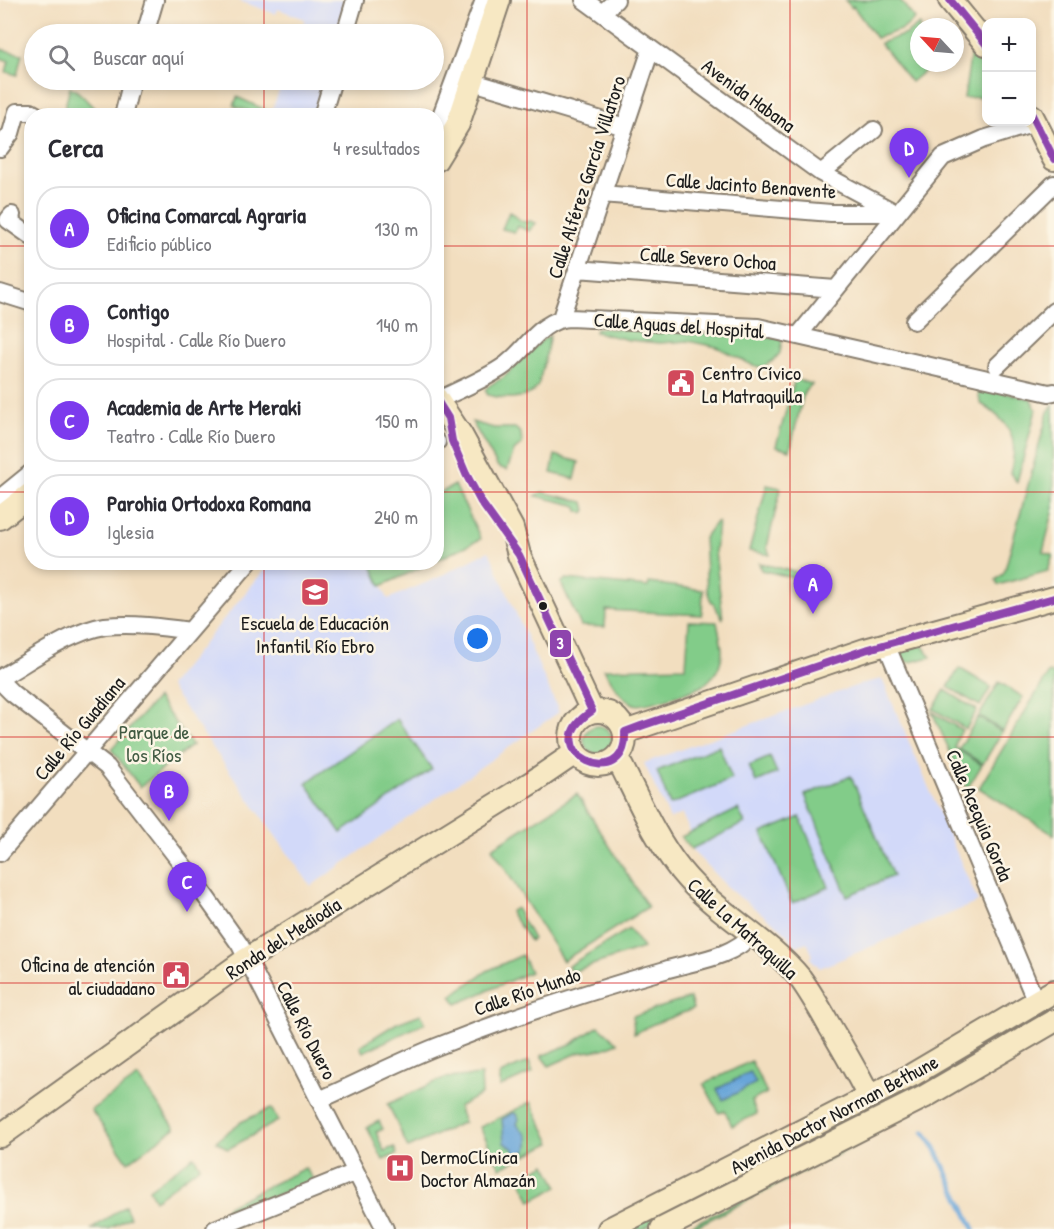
<!DOCTYPE html>
<html lang="es">
<meta charset="utf-8">
<style>
:root{--surface:#fff;--page:#f2f2f3;--text:#2b2b33;--muted:#7c7c81;--line:#e1e1e2;--accent:#7c3aed}
body{margin:0;font-family:"Patrick Hand",sans-serif;background:var(--page);color:var(--text)}
.controls{position:absolute;right:18px;top:18px;display:grid;overflow:hidden;border-radius:12px;box-shadow:0 3px 9px #0003}
.controls button{width:54px;height:54px;display:grid;place-items:center;padding:0;border:0;border-bottom:2px solid var(--line);background:var(--surface);color:var(--text);font:30px sans-serif}
.compass{position:absolute;left:910px;top:18px;width:54px;height:54px;border-radius:50%;background:var(--surface);box-shadow:0 3px 9px #0003;rotate:296deg}
.you{position:absolute;left:478px;top:639px;width:21px;height:21px;margin:-15px;border:4px solid #fff;border-radius:50%;background:#1a73e8;box-shadow:0 0 0 9px #1a73e833}
.badge{display:grid;place-items:center;width:39px;height:39px;border-radius:50%;background:var(--accent);color:#fff;font-size:20px;font-weight:700}
.pin{position:absolute;translate:-50% -50px;filter:drop-shadow(0 2px 3px #0008)}
.pin::after{content:'';position:absolute;top:32px;width:21px;height:18px;background:inherit;clip-path:polygon(0 0,100% 0,50% 100%)}
.list{margin:0;padding:0;list-style:none}
h2{display:flex;justify-content:space-between;align-items:center;height:78px;margin:0;padding:0 24px;font-size:26px}
h2 small{font-size:20px;font-weight:400;color:var(--muted)}
.list li{display:grid;grid-template-columns:39px 1fr auto;gap:18px;align-items:center;box-sizing:border-box;height:84px;margin:0 12px 12px;padding:0 12px;border:2px solid var(--line);border-radius:24px}
.list b{display:block;font-size:22px;white-space:nowrap}
.list p{margin:0;font-size:20px;white-space:nowrap;color:var(--muted)}
.list em{font-size:20px;font-style:normal;color:var(--muted)}
.icon{flex:none;width:33px;height:33px;fill:none;stroke:currentColor;stroke-width:2;stroke-linecap:round;stroke-linejoin:round}
.map{position:relative;flex:none;width:1054px;height:1229px;overflow:hidden}
.search{position:absolute;background:var(--surface);box-shadow:0 3px 9px #0003;left:24px;top:24px;width:420px;height:66px;display:flex;align-items:center;gap:15px;box-sizing:border-box;padding:0 21px;border-radius:33px;color:var(--muted);font-size:22px}
.panel{position:absolute;background:var(--surface);box-shadow:0 3px 9px #0003;left:24px;top:108px;width:420px;height:462px;border-radius:24px}
.map>svg:first-child{display:block}
.built{fill:#d2d9f9}
.green{fill:#82cc89;stroke:#4f7452;stroke-width:1.5}
.water{fill:#67a5d9;stroke:#42607a;stroke-width:1.5}
.lines{fill:none;stroke-linecap:round;stroke-linejoin:round}
.stream{stroke:#67a5d9;stroke-width:5}
.street-casing{stroke:#877d6e;stroke-width:20}
.secondary-casing{stroke:#877d6e;stroke-width:26}
.street{stroke:#fff;stroke-width:16}
.secondary{stroke:#f7e8c3;stroke-width:22}
.bus-1-casing{stroke:#fcf5e5;stroke-width:12}
.bus-1{stroke:#8e44ad;stroke-width:8}
.grid{fill:none;stroke:#d62828;stroke-width:1.5;stroke-opacity:0.55}
.bus-dot{fill:#1c1c1c;stroke:#fcf5e5;stroke-width:2}
.labels{text-anchor:middle;dominant-baseline:central;stroke-width:5;stroke-linejoin:round;paint-order:stroke}
.street-label{font-size:20px;fill:#1c1c1c;stroke:#fcf5e5}
.poi-label{font-size:20px;fill:#1c1c1c;stroke:#fcf5e5;text-anchor:start}
.park-label{font-size:20px;fill:#405a42;stroke:#fcf5e5}
.line-badge{stroke:#fcf5e5;stroke-width:2}
.badge-label{font-size:16px;text-anchor:middle;font-weight:bold;fill:#fff}
</style>
<div class="map">
<svg width="1054" height="1229" viewBox="0 0 1054 1229">
<rect width="100%" height="100%" fill="#fcf5e5"/>
<filter id="ink" filterUnits="userSpaceOnUse"><feTurbulence type="fractalNoise" baseFrequency=".0167" numOctaves="2"/><feDisplacementMap in="SourceGraphic" scale="12" xChannelSelector="R" yChannelSelector="G"/><feConvolveMatrix kernelMatrix="1 2 1 2 8 2 1 2 1" color-interpolation-filters="sRGB"/></filter>
<filter id="wash" filterUnits="userSpaceOnUse"><feTurbulence type="fractalNoise" baseFrequency=".008" numOctaves="4" result="noise"/><feDisplacementMap in="SourceGraphic" scale="24" xChannelSelector="R" yChannelSelector="G"/><feGaussianBlur stdDeviation="1.35" result="paint"/><feColorMatrix in="noise" values="0 0 0 0 0 0 0 0 0 0 0 0 0 0 0 0 0 1.4 0 .05"/><feComposite in="paint" operator="in"/></filter>
<g filter="url(#wash)">
<rect width="100%" height="100%" fill="#f2debf"/>
<path class="built" d="M237 0H346L337 34H300L305 19 278 9 276 14Z
M283 80H325L316 115H277L271 113Z
M489 551 559 712 311 886 169 686 270 563H371L388 599 437 578Z
M882 679 978 902 820 968 810 958 813 956 807 942 796 946 781 928 730 890 691 849 681 837 690 832 682 814 670 819 644 763 861 684Z"/>
<path class="green" d="M845 0H900L915 19 903 29 876 38 853 6 852 8Z
M919 24 921 27H919V63H930L926 67 928 68 911 82 880 43 906 34Z
M0 49 22 54 17 75 6 72 9 61 0 58Z
M971 52 986 72V100L980 97 964 98Z
M70 87C85 93 91 111 106 115H63Z
M237 97 270 112V115H260L234 106Z
M509 212C517 215 520 225 530 221L536 223 529 231 517 226 515 232 502 229Z
M596 328 778 338 782 340 780 353 774 360 763 367 754 366 717 347 688 341 660 343 629 340 595 332Z
M550 336C547 347 541 380 537 387 529 401 501 399 488 395L485 390C490 383 497 382 504 377 518 365 534 343 550 336Z
M795 379 812 384 804 392 790 450 776 446Z
M978 387 1032 399 1036 410 1017 482 1010 473C1020 438 1010 422 980 403Z
M1053 404 1054 508 1043 552 1053 555 1048 571 998 585 996 580 1004 573 1048 412Z
M472 422 494 428H515L521 433 522 444 514 451 507 470 498 467Z
M555 455 579 462 575 479 551 473Z
M455 485 481 539 437 560V494Z
M767 485 781 488 767 547 770 555 749 551Z
M542 492 584 502 586 510 584 513 578 511 577 507 574 505 536 496Z
M716 522H718L715 552 723 619 710 599 707 590 704 538Z
M371 563H431L381 586Z
M759 563 800 573 799 579 761 570Z
M566 579 648 587 649 583 703 590 702 615 606 610 605 627 581 626 561 583Z
M689 621 717 622C719 634 725 651 720 663 718 672 708 683 700 687 690 692 642 708 634 704 619 697 612 682 604 669L686 667Z
M922 645 931 657 911 662H907L902 658 900 651Z
M959 668 991 687 980 706 948 687Z
M1049 672 1054 675V835L979 788Z
M999 682 1023 697 1003 731 979 716Z
M945 690 977 710 966 729 933 709Z
M157 698 192 745 140 787 111 749Z
M932 712 962 730 956 741 955 748 982 765 967 789Z
M978 717 1002 732 983 764 959 749Z
M397 719 432 769 341 833 306 783Z
M584 740a14 14 0 1 1 28 0a14 14 0 1 1-28 0Z
M719 746 732 779 670 805 657 771Z
M770 757 777 773 756 782 749 766Z
M851 776 893 876 847 896 805 795Z
M577 794 648 907 563 961 492 848Z
M738 809 745 823 691 849 681 837Z
M800 817 829 887 792 903 762 833Z
M516 908 533 939 530 941 510 912Z
M629 929 643 948 571 972 568 966Z
M522 955 530 972 457 1004 451 996 487 971Z
M690 998 693 1009 651 1025 634 1034 633 1016Z
M1054 1002V1008L928 1083 925 1078Z
M421 1014 425 1023 363 1052 360 1046 397 1023Z
M599 1026 618 1043 603 1049 578 1053 549 1066 541 1056 571 1044Z
M529 1061 533 1072 500 1087V1074Z
M751 1061 767 1093 751 1101 757 1114 732 1126 725 1111 719 1113 704 1084Z
M481 1075 482 1094 458 1107 464 1122 408 1148 388 1104 444 1078Z
M138 1077 175 1128 128 1162 91 1110Z
M911 1085 914 1092 642 1229H627Z
M531 1102 551 1143 500 1168 480 1127Z
M271 1108 278 1121 228 1149 216 1141 241 1122Z
M379 1121 383 1129 376 1132 384 1151 394 1147 397 1154 383 1160 367 1127Z
M856 1142 858 1144 691 1229H684Z
M194 1156 200 1166 155 1200 149 1189Z
M546 1164 558 1187 531 1201 520 1178Z
M305 1168 314 1180 223 1217 227 1206Z
M125 1206 130 1217 109 1229H92Z"/>
<path class="water" d="M750 1072 756 1083 723 1100 717 1089Z
M513 1113 517 1114 519 1119 517 1124C525 1135 531 1133 527 1150L517 1156 514 1153V1149L504 1143 502 1119Z"/>
<g class="lines">
<path class="stream" d="M924 1132 935 1148 974 1229"/>
</g>
</g>
<g filter="url(#ink)">
<g class="lines">
<g class="street-casing">
<path id="street" d="M584 0 821 173 896 213
M602 13 616 0
M145 34 155 0
M345 34 355 0
M473 82 625 127
M123 116 132 80
M322 116 333 80
M436 129 484 0
M0 148 11 133 17 112H31L38 116
M821 173 874 130
M602 194 831 213H892
M12 215 8 220 32 237
M577 269 836 289
M0 293 32 303
M561 318 651 49
M914 321 1054 184
M798 336 943 157 984 139 1035 123
M997 366 1054 311
M438 400C459 390 481 381 501 368 525 353 539 319 570 318L758 327 1049 393 1054 392
M436 443 437 442
M0 498 32 472
M886 644 1036 1002
M0 678C30 661 71 631 105 626 133 623 162 627 190 631L249 562
M0 681 12 693 107 767 189 873 240 945 385 1229
M0 853 190 631
M319 1100C358 1083 396 1063 436 1047 511 1017 587 992 665 970 695 961 731 958 753 934
M215 1229 356 1172"/>
</g>
<g class="secondary-casing">
<path id="secondary" d="M950 0 986 44
M1032 116 1054 159
M436 160 458 124 499 0
M436 398 461 435 512 528 519 555 592 711
M0 518 32 493
M571 738a27 27 0 1 1 54 0a27 27 0 1 1-54 0Z
M625 732 865 650 1054 598
M615 760 622 767C640 803 656 840 681 871 715 913 766 937 800 978 811 993 820 1009 829 1025 843 1049 857 1072 869 1097
M0 1136 247 959 534 781 575 753
M609 1229 912 1075 1054 991
M662 1229 924 1097 1054 1021"/>
</g>
<use href="#street" class="street"/>
<use href="#secondary" class="secondary"/>
<g class="bus-1-casing">
<path id="bus-1" d="M950 0 986 44
M1032 115 1054 159
M436 399 448 418 452 441 466 474 481 502 519 555 592 711C530 751 628 797 625 732L641 726 865 650 1054 598"/>
</g>
<use href="#bus-1" class="bus-1"/>
</g>
</g>
<path class="grid" d="M264 0V34M527 0V1229M790 0V1229M264 80V116M0 246H32M436 246H1054M0 492H32M436 492H1054M264 562V1229M0 737H1054M0 983H1054"/>
<defs>
<g id="civic-square" transform="scale(1.5)"><rect x="-9" y="-9" width="18" height="18" rx="4" fill="#d1495b" stroke="#fcf5e5"/><path d="M-.6-6.5H3V-4.5H.6V-3L4-1V1h2V6H-6V1h2V-1L-.6-3ZM-1.2 2.5V6h2.4V2.5Z" fill="#fff"/></g>
<g id="school-square" transform="scale(1.5)"><rect x="-9" y="-9" width="18" height="18" rx="4" fill="#d1495b" stroke="#fcf5e5"/><path d="M0-5L7-2L0 1L-7-2ZM-4 1L0 2.5L4 1V4Q0 6-4 4Z" fill="#fff"/></g>
<g id="hospital-square" transform="scale(1.5)"><rect x="-9" y="-9" width="18" height="18" rx="4" fill="#d1495b" stroke="#fcf5e5"/><path d="M-5-5h3v3.5h4V-5h3V5h-3V1.5h-4V5h-3Z" fill="#fff"/></g>
</defs>
<g fill-rule="evenodd">
<use href="#civic-square" x="681" y="383"/>
<use href="#school-square" x="315" y="592"/>
<use href="#civic-square" x="176" y="975"/>
<use href="#hospital-square" x="400" y="1168"/>
</g>
<circle class="bus-dot" cx="543" cy="606" r="5"/>
<g class="labels">
<g class="street-label">
<text transform="translate(749 95) rotate(36)">Avenida Habana</text>
<text transform="translate(586 177) rotate(-72)">Calle Alférez García Villatoro</text>
<text transform="translate(751 185) rotate(4)">Calle Jacinto Benavente</text>
<text transform="translate(708 258) rotate(4)">Calle Severo Ochoa</text>
<text transform="translate(679 325) rotate(4)">Calle Aguas del Hospital</text>
<text transform="translate(79 728) rotate(-50)">Calle Río Guadiana</text>
<text transform="translate(980 815) rotate(67)">Calle Acequia Gorda</text>
<text transform="translate(743 928) rotate(42)">Calle La Matraquilla</text>
<text transform="translate(283 938) rotate(-33)">Ronda del Mediodía</text>
<text transform="translate(527 991) rotate(-19)">Calle Río Mundo</text>
<text transform="translate(307 1030) rotate(63)">Calle Río Duero</text>
<text transform="translate(834 1114) rotate(-28)">Avenida Doctor Norman Bethune</text>
</g>
<g class="poi-label">
<text x="702" y="372">Centro Cívico<tspan x="702" dy="23">La Matraquilla</tspan></text>
<text x="315" y="622" text-anchor="middle">Escuela de Educación<tspan x="315" dy="23">Infantil Río Ebro</tspan></text>
<text x="155" y="964" text-anchor="end">Oficina de atención<tspan x="155" dy="23">al ciudadano</tspan></text>
<text x="421" y="1156">DermoClínica<tspan x="421" dy="23">Doctor Almazán</tspan></text>
</g>
<g class="park-label">
<text x="154" y="731">Parque de<tspan x="154" dy="23">los Ríos</tspan></text>
</g>
</g>
<rect class="line-badge" x="549" y="629" width="23" height="29" rx="6" fill="#8e44ad"/>
<g class="badge-label">
<text x="560" y="649">3</text>
</g>
</svg>
<div class="controls">
<button>+</button>
<button>−</button>
</div>
<svg class="compass" viewBox="-18 -18 36 36"><path d="M0-13l5 13h-10z" fill="#e53935"/><path d="M0 13l5-13h-10z" fill="#7c7c81"/></svg>
<div class="you"></div>
<div class="pin badge" style="left:813px;top:614px">A</div>
<div class="pin badge" style="left:169px;top:821px">B</div>
<div class="pin badge" style="left:187px;top:912px">C</div>
<div class="pin badge" style="left:909px;top:178px">D</div>
<div class="search"><svg class="icon" aria-label="search" viewBox="0 0 24 24"><circle cx="10" cy="10" r="6"/><path d="M15 15l6 6"/></svg>Buscar aquí</div>
<section class="panel">
<h2>Cerca<small>4 resultados</small></h2>
<ul class="list">
<li><span class="badge">A</span><div><b>Oficina Comarcal Agraria</b><p>Edificio público</p></div><em>130 m</em></li>
<li><span class="badge">B</span><div><b>Contigo</b><p>Hospital · Calle Río Duero</p></div><em>140 m</em></li>
<li><span class="badge">C</span><div><b>Academia de Arte Meraki</b><p>Teatro · Calle Río Duero</p></div><em>150 m</em></li>
<li><span class="badge">D</span><div><b>Parohia Ortodoxa Romana</b><p>Iglesia</p></div><em>240 m</em></li>
</ul>
</section>
</div>
